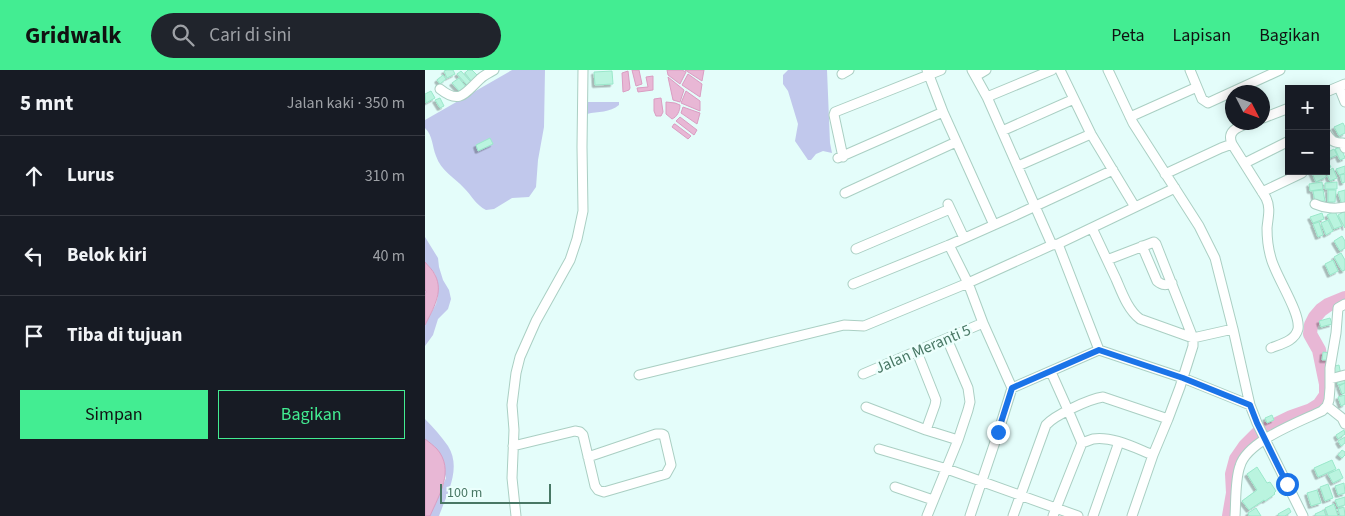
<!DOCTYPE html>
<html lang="id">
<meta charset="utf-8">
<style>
:root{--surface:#171b24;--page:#20242c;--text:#f1f3f6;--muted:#9ea1a6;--line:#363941;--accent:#43ed92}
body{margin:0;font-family:"Source Sans 3",sans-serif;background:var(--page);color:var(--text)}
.controls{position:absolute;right:15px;top:15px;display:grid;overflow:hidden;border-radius:0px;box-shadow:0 2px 12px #0003}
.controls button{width:45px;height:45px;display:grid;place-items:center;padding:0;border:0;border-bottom:1px solid var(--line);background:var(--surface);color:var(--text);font:25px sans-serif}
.compass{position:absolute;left:800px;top:15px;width:45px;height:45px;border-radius:50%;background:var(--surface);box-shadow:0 2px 12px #0003;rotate:132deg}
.scale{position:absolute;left:15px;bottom:12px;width:111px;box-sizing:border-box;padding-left:5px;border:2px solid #487764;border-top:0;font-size:14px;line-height:18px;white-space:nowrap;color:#487764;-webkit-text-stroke:4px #ebfffc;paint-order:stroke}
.stop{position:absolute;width:15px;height:15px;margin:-11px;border:4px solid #1a73e8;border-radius:50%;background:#fff}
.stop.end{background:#1a73e8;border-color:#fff;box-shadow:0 1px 5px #0008}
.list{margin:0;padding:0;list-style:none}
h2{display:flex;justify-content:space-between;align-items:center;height:65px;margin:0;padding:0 20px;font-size:21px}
h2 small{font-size:16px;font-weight:400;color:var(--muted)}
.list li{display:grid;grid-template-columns:32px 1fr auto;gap:15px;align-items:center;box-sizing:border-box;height:80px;padding:0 20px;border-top:1px solid var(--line)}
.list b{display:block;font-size:19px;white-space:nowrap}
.list em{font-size:16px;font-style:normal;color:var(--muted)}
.actions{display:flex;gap:10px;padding:15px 20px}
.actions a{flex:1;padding:11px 0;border:1px solid var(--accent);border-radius:0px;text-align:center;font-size:18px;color:var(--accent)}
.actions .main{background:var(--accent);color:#111}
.icon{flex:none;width:28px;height:28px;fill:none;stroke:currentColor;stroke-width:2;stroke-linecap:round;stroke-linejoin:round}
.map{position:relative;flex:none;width:920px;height:446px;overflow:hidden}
header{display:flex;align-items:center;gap:30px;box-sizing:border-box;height:70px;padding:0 25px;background:var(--accent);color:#111}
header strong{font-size:24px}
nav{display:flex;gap:28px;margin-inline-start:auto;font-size:18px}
.search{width:350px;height:45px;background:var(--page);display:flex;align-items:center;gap:12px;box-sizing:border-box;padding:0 18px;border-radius:28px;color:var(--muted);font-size:19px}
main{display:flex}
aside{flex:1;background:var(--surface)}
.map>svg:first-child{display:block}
.green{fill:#c1c8ec}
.water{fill:#e8b7d5;stroke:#da9dc2}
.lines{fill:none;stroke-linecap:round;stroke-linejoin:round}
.river{stroke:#e8b7d5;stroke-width:14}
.building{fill:#baf4df;stroke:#9ae8ca;filter:url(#shadow)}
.minor-casing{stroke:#aacfc3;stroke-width:11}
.minor{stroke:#fff;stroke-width:9}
.route{stroke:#1a73e8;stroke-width:6}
.labels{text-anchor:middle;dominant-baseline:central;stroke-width:5;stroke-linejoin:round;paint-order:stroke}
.street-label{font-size:16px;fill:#487764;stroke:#ebfffc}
</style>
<header>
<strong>Gridwalk</strong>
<div class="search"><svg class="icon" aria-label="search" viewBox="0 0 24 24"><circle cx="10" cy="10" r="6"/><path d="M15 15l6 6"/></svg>Cari di sini</div>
<nav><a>Peta</a><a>Lapisan</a><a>Bagikan</a></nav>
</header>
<main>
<aside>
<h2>5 mnt<small>Jalan kaki · 350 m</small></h2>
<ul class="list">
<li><svg class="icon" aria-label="ahead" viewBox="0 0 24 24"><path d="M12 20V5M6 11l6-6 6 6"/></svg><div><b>Lurus</b></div><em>310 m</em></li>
<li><svg class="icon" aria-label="left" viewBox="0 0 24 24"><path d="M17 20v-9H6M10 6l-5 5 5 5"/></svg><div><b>Belok kiri</b></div><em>40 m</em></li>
<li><svg class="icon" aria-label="arrive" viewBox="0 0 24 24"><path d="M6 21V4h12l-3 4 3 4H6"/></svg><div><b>Tiba di tujuan</b></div></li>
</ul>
<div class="actions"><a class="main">Simpan</a><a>Bagikan</a></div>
</aside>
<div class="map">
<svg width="920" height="446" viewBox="0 0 920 446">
<defs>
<filter id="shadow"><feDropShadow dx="-2.5" dy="2.5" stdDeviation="0" flood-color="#0004"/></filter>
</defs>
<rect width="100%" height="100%" fill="#e4fdfa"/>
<path class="green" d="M87 0H120L119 57 113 90 111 117 104 127 87 128 69 139 61 140C51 135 47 126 39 118 29 107 16 101 11 86 7 76 8 66 0 58V50Z
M363 0H402L405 73 407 83 398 81 391 84 386 90H383L370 71 373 54 363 21 358 14V5Z
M162 32H194V35C185 43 173 41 162 44Z
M0 167 13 188 14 197 18 210 24 220 26 229 23 239 13 249 8 265 0 276V255L11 234 13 226V216L10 204 0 192Z
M0 349C8 357 16 366 23 376 37 398 22 424 14 446H5L21 408 13 380 0 369Z"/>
<path class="water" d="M207 0H214L217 14 211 16Z
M242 0H257L261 2 255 14 243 5Z
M260 0H279L277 11Z
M203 1 205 18 204 20 198 22 197 3Z
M263 4 277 14 275 27 257 15Z
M228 6V20L213 22 212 18 223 17 221 7Z
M243 7 259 20 255 32 248 30Z
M261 21 275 31V41L256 33Z
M236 28 238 42 236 46H231L229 41V29Z
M241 32 250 33 255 35C255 41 252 47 247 49L241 44Z
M258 37 275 43 272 54 256 43Z
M255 47 272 60 269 65 251 51Z
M249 54H250L266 66 263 69 247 57Z
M0 192C3 196 8 200 10 205 19 222 8 239 0 255V224L1 222 0 219Z
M0 369C4 372 9 376 12 379 30 400 14 425 5 446H0Z"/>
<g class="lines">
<path class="river" d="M804 446 808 423 807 404 811 389 820 376 833 363 866 347 886 340 894 335 901 325V314L894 280 885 264 886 255 890 247 896 240 903 235 920 228"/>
</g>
<path class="building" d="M22 0H28L30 4 22 8 19 1Z
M43 0H47L53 6 47 12 40 3Z
M36 1 46 12 42 15 32 4Z
M187 1 188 14 170 15 169 2Z
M18 5 21 9 15 14 12 10Z
M34 8 41 17 35 22 27 13Z
M6 21 10 28 1 33 0 24Z
M15 28 19 36 15 38 10 30Z
M918 53 920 57V63L914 66 909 57Z
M65 68 68 74 53 81 51 75Z
M916 77 920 88 915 90 910 79Z
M909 79 912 85 903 89 901 83Z
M901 88 906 97 901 99Z
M920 96V103L914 105 911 99Z
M908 98 912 108 905 111 901 102Z
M886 101H898L901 107 891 112Z
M920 104V112L917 113 915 105Z
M897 112 898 119 885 121 884 114Z
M912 112V119H900V113Z
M898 120 900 131 890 132 888 121Z
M903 120H911L910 132H903Z
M920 120V134L917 135 913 122Z
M910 141 917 156 909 159 902 145Z
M920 141V158L913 145Z
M897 143 899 149 888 153 885 147Z
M903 150 908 161 901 165 896 153Z
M894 152 898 165 893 167 888 154Z
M917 166 920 171V178L915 181 909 171Z
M916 183 920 190V200L917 201 909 187Z
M908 190 913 201 905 205 900 194Z
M905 248 907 254 896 257 894 251Z
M898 282 906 283 905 290H897Z
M914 295 916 305 908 307 906 297Z
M919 306 920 313 913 315 911 308Z
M920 313V323L917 324 914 316Z
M920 325V334L916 336 913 327Z
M847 345 849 350 842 353 840 348Z
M919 360 920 364 913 369 911 365Z
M920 367V373L916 376 913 371Z
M917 380 920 382V385L917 388 913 385Z
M907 390 911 399 893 407 889 398Z
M832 397 842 413 845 412 851 421 849 423 850 424 840 431 839 430 824 440 817 431 832 420 822 404Z
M914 399 918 408 908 413 903 404Z
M919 413 920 423 913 425 910 416Z
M903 414 908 428 900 431 895 417Z
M892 420 896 433 886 436 882 423Z
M920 427V435L913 437 910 430Z
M909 434 913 446H903L900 438Z
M919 437 920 446H915L913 439Z
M831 438 836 446H824L823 443Z
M864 438 866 442 860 446H854L853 444Z
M899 440 901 446H891L890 444Z"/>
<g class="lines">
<g class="minor-casing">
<path id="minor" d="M502 0 518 42 569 155
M547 0 562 27 627 175
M635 0 666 64 710 137
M683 0 708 53 774 156 790 188 808 259 825 335 832 353 878 446
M765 0 777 29 783 33 855 0
M417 4 424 0
M551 6 561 0
M914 17 920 32
M15 19C35 35 40 23 55 9 59 5 64 3 69 0
M901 22 920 14
M562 27 627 0
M705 47 772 17
M838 48 864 38
M577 61 649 29
M901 63C906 71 909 73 918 73L920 78
M807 74 841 128C846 138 843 147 842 158 842 168 843 178 846 188 850 205 876 243 873 259 870 271 856 274 846 278
M418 87 409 45 410 42 516 0
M413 88 518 42
M820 93 864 71
M593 96 666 64
M740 104 796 78 807 74C801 60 814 57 826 52
M837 122 877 103
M420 123 531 72
M523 134 539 168
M890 134C899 138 911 139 920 137
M667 158C675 175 683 192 691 209 697 223 703 240 715 249L768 268 731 174 729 172 682 190
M633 174 674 280
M717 176 732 211C738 216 741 215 747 213
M431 179 525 139
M428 214 524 175 587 147 688 100
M492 282 511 330 510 335 501 360
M626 302 643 340 657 373 628 446
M438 304 558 253
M214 305 419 255 439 256 543 213 524 175
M905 309 920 305
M587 318 674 280 758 308 825 335
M902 336 917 348 920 354
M441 337 501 360 533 370
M657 373C660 372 665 370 668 369 688 366 710 378 728 385
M88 376 150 361 155 362 158 365 170 416 173 420 179 422 241 404 246 395 239 365 237 364H231L163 387
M454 379 522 399 653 446
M470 417 508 430
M91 446 87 408 89 360 87 335 91 303 95 287 111 251 145 190 152 169 158 141 157 77 158 0
M502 446 533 370 543 340 545 332 543 318 522 269
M545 446 573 363 587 318 558 253 543 213 627 175 633 174 750 118
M588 446 621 355C630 345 664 329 678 327L743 349
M668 446 694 372
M707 446 728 385 743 349 755 317 768 276V268L808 259
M810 446C811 432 810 409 815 396 822 371 874 352 897 341L902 336 904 330 905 318V298L911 263 913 238 920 234"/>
</g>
<use href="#minor" class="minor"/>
</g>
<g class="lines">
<path class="route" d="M573 362 587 318 674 280 758 308 825 335 832 353 862 414"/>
</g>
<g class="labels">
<g class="street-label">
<text transform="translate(498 279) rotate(-23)">Jalan Meranti 5</text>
</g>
</g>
</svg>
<div class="controls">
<button>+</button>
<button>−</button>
</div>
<svg class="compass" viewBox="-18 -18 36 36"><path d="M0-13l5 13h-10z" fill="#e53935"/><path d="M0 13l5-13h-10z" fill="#9ea1a6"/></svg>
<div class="scale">100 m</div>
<div class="stop" style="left:862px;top:414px"></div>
<div class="stop end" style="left:573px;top:362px"></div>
</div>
</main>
